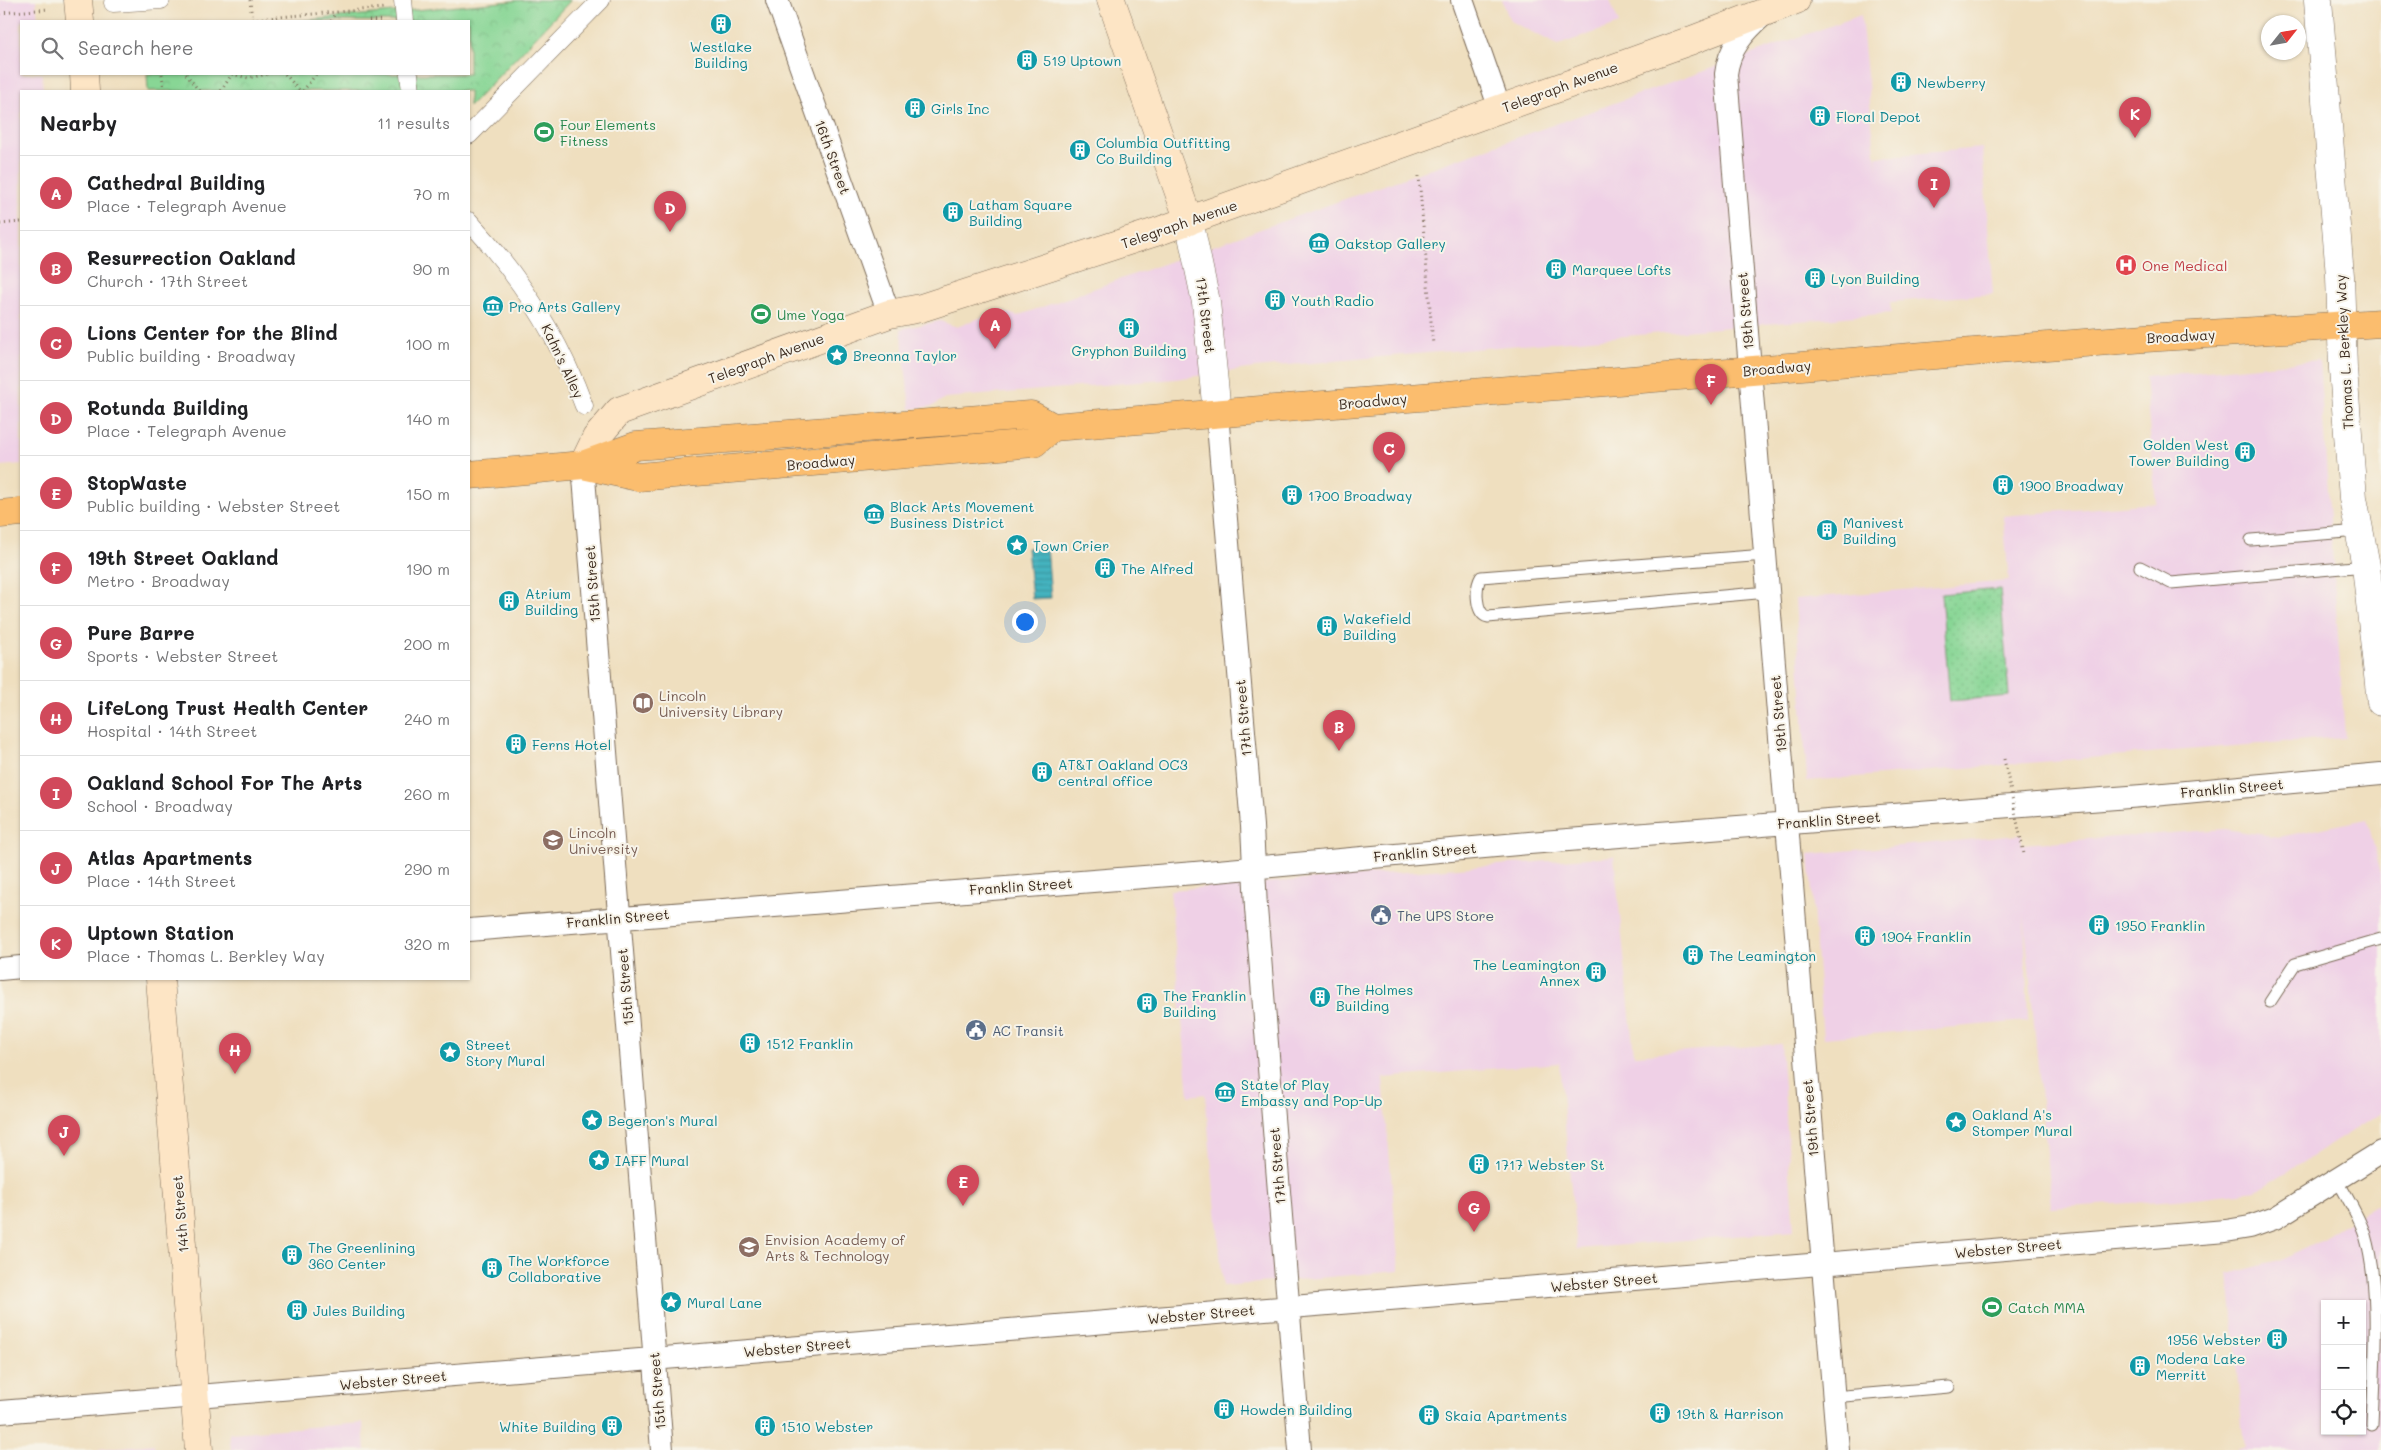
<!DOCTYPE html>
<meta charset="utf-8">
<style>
:root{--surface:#fff;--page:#f6f6f6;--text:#202124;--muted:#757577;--line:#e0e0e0;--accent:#d1495b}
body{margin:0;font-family:Mali,sans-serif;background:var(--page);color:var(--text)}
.controls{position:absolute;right:15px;bottom:15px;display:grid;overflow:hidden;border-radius:0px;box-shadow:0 1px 4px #0004}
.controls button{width:45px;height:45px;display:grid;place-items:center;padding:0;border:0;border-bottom:1px solid var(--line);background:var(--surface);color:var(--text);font:25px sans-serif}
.compass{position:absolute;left:2261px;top:15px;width:45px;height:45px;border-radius:50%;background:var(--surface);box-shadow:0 1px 4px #0004;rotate:59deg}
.you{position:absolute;left:1024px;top:621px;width:18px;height:18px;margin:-12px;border:4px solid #fff;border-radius:50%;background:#1a73e8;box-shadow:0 0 0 8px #1a73e833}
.badge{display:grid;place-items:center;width:32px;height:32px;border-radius:50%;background:var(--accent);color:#fff;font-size:16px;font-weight:700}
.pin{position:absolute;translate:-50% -41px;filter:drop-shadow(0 1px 2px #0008)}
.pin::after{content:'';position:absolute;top:26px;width:18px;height:15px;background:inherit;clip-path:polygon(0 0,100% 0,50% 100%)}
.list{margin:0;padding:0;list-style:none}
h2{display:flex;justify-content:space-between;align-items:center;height:65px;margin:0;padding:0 20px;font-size:21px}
h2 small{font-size:16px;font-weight:400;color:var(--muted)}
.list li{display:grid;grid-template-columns:32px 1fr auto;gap:15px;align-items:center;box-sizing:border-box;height:75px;padding:0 20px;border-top:1px solid var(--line)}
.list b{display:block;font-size:19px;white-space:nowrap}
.list p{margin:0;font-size:16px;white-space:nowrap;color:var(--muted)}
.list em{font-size:16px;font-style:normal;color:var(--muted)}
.icon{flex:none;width:28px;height:28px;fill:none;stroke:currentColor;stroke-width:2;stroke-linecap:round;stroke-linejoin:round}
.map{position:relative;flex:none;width:2381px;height:1450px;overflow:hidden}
.search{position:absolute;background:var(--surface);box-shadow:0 1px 4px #0004;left:20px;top:20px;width:450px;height:55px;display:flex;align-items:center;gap:12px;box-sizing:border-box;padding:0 18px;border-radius:0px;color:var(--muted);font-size:19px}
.panel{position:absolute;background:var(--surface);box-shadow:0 1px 4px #0004;left:20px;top:90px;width:450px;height:890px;border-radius:0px}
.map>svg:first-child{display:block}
.built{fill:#efd0e6;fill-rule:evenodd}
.grass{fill:url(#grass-dots);stroke:#62805a}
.park{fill:url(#park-crowns);stroke:#62805a}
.water{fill:url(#water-rules);stroke:#406e6e}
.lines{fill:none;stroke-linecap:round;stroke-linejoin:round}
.service-casing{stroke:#7a6956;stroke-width:13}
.pedestrian-casing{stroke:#7a6956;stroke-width:19}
.minor-casing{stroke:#7a6956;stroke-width:24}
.tertiary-casing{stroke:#7a6956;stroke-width:29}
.secondary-casing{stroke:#7a6956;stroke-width:29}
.primary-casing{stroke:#7a6956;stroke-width:29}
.path{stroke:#7a6956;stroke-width:3;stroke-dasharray:1 4;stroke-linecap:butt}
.service{stroke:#fff;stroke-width:11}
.pedestrian{stroke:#fff;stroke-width:18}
.minor{stroke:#fff;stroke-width:22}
.tertiary{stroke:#fff;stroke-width:28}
.secondary{stroke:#fde5c5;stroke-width:28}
.primary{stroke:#fbbd6e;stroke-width:28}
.path-bridge{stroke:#7a6956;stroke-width:3;stroke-dasharray:1 4;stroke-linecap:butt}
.labels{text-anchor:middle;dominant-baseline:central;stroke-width:4;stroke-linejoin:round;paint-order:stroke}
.culture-label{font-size:14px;fill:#0d838f;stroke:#f7f3e8;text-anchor:start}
.street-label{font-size:14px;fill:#3b2a1e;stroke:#f7f3e8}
.leisure-label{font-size:14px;fill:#27864d;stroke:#f7f3e8;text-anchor:start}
.health-label{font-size:14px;fill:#be3a42;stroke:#f7f3e8;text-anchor:start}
.education-label{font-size:14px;fill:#785e54;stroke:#f7f3e8;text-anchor:start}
.service-label{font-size:14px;fill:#4e5e75;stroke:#f7f3e8;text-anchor:start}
</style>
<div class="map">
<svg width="2381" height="1450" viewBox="0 0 2381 1450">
<defs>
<pattern id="grass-dots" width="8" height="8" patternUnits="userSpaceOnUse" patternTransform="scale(1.25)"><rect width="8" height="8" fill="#88d695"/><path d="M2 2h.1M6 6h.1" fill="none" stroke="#76b880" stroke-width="1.8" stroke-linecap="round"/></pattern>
<pattern id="park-crowns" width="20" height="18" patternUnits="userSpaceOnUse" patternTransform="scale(1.25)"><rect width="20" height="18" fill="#88d695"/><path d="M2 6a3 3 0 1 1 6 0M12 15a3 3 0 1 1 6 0" fill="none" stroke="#76b880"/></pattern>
<pattern id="water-rules" width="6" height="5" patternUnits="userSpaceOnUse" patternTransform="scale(1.25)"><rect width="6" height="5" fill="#44b3bf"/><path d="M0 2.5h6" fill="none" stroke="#3a929b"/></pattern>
</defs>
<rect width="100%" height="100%" fill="#f7f3e8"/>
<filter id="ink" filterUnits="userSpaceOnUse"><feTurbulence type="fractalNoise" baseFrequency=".02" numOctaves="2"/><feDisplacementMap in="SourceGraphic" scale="10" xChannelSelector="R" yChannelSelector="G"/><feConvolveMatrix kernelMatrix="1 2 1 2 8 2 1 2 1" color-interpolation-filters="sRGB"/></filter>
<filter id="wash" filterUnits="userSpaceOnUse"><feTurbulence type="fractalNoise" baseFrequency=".0096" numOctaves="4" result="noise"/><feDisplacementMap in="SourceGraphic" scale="20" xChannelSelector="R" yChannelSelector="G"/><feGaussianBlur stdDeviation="1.12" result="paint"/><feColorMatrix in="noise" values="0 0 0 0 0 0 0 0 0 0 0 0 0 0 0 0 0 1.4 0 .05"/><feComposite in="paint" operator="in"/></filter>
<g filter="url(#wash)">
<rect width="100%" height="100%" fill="#efdfbf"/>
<path class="built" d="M0 0H36L38 21H21V74H42L43 91H21V464L0 466Z
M1502 0H1610L1619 24 1558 45 1510 21Z
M1861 15 1877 172 1876 157 1982 148 1993 294 1890 302 1891 313 1254 368 1175 379 945 398 933 406 910 409 901 329 940 321 957 327 1000 310 1017 316Z
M2319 360 2345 737 1807 781 1795 599 2009 581 2003 516 2156 503 2145 377Z
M2367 819 2381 873V1113L2257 1191 2176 1200 2051 1208 2024 915 2028 1021 1823 1038 1809 854 2021 835 2022 844 2225 829 2279 837Z
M1614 856 1634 1055 1781 1044 1794 1231 1577 1249 1559 1063 1383 1078 1399 1271 1223 1286 1205 1094 1189 1096 1170 890Z
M2381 1202V1450H2237L2236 1448 2244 1447 2228 1274 2279 1261 2313 1245ZM2325 1304H2362V1431H2325Z
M363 1423 365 1450H231L229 1433Z
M154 1444V1450H99V1449Z"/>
<path class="grass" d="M2000 589 2009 696 1950 701 1941 594Z"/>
<path class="park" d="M523 0H571L469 107V91H148L147 74H469V21H297Z"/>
<path class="water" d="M1047 546 1051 598 1032 599 1027 548Z"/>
</g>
<g filter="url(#ink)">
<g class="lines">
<g class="service-casing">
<path id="service" d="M2251 540 2359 531
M1765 555 1481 577C1475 587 1475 614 1488 617L1768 592
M2140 567 2171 583 2366 566
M2270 1002 2295 964 2381 939
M2338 1181C2347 1198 2359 1216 2365 1235 2381 1290 2374 1367 2372 1425
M1833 1397 1949 1387"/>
</g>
<g class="pedestrian-casing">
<path id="pedestrian" d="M403 0 405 21
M113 3 161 0
M409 74 411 91
M469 135 601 0
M469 221C519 275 559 337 584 406"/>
</g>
<g class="minor-casing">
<path id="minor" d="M777 0 889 314
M1462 0 1500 109
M1763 15C1744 32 1729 48 1726 74L1838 1450
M1217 413 1252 826 1256 908 1300 1450
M583 465 662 1450
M469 930 1195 873 1529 843 2142 796 2381 774
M0 969 21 967
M0 1412 2226 1231 2250 1227 2275 1218 2381 1152"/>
</g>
<g class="tertiary-casing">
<path id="tertiary" d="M2318 0 2340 276 2343 369 2353 498 2366 566 2381 702
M1189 221 1206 302 1217 413"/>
</g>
<g class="secondary-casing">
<path id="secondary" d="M78 0 80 21
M1111 0 1189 221
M84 74 85 91
M583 465 596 438 619 411 889 314 921 308 1162 230 1692 40 1796 0
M160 979 199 1450"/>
</g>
<g class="primary-casing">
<path id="primary" d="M583 465 638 477 1034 443 1053 427 2145 338 2381 323
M469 475 583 465 636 446 1031 415 1053 427
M0 514 21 512"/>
</g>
<path class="path" d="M250 0 252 21
M0 13 49 9
M232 21 383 8
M331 21 335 13
M369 21 383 20
M162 74 164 91
M186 74 199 91
M232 74 248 78 268 74
M285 74 300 91
M221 91 232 74
M303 91 316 74
M1419 176 1433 345
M0 224 21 222"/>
<use href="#service" class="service"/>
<use href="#pedestrian" class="pedestrian"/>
<use href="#minor" class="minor"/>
<use href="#tertiary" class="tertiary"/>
<use href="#secondary" class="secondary"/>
<use href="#primary" class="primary"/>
<path class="path-bridge" d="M2004 759 2024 854"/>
</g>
</g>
<defs>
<g id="building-disc" transform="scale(1.125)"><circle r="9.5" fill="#0f9aa8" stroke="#f7f3e8"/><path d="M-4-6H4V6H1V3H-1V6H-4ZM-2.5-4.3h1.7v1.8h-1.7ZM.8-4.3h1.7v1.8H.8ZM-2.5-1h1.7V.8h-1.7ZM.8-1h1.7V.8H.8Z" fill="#fff"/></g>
<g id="stadium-disc" transform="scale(1.125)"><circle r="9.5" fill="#2e9e5b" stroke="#f7f3e8"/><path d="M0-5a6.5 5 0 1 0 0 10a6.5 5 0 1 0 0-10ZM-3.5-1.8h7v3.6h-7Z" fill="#fff"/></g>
<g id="museum-disc" transform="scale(1.125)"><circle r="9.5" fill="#0f9aa8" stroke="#f7f3e8"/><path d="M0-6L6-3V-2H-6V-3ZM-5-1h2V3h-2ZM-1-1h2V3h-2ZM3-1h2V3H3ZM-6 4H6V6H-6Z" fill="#fff"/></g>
<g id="hospital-disc" transform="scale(1.125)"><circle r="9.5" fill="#e0444e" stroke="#f7f3e8"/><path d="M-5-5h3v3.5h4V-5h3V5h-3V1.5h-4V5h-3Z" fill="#fff"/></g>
<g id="sight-disc" transform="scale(1.125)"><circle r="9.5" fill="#0f9aa8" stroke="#f7f3e8"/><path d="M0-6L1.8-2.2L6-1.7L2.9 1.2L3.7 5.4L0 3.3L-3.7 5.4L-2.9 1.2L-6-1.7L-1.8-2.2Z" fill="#fff"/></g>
<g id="library-disc" transform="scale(1.125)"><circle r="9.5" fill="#8d6e63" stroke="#f7f3e8"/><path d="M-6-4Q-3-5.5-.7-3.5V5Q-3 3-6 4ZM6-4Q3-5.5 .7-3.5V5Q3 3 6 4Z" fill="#fff"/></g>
<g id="university-disc" transform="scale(1.125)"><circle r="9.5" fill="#8d6e63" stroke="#f7f3e8"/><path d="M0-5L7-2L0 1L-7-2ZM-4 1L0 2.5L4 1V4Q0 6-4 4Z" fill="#fff"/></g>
<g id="civic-disc" transform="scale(1.125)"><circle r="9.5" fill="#5c6f8a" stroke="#f7f3e8"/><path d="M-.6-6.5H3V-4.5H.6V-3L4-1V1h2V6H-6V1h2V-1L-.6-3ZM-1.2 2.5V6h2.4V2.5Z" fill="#fff"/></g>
<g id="school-disc" transform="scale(1.125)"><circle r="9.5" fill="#8d6e63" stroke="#f7f3e8"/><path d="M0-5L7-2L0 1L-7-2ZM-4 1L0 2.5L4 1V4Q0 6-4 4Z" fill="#fff"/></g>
</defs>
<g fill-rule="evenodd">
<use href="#building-disc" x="721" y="24"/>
<use href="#building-disc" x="1027" y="60"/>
<use href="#building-disc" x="1901" y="82"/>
<use href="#building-disc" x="915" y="108"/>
<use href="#building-disc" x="1820" y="116"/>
<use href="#stadium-disc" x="544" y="132"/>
<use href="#building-disc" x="1080" y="150"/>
<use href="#building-disc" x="953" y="212"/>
<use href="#museum-disc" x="1319" y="243"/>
<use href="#hospital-disc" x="2126" y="265"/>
<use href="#building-disc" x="1556" y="269"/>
<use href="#building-disc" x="1815" y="278"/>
<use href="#building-disc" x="1275" y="300"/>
<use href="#museum-disc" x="493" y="306"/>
<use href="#stadium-disc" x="761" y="314"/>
<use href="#building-disc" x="1129" y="328"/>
<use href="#sight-disc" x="837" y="355"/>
<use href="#building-disc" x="2245" y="452"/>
<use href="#building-disc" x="2003" y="485"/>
<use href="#building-disc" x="1292" y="495"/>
<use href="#museum-disc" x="874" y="514"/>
<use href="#building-disc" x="1827" y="530"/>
<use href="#sight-disc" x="1017" y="545"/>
<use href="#building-disc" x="1105" y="568"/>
<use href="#building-disc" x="509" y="601"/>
<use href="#building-disc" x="1327" y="626"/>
<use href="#library-disc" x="643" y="703"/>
<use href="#building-disc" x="516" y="744"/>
<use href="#building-disc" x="1042" y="772"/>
<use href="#university-disc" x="553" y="840"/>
<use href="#civic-disc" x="1381" y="915"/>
<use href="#building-disc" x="2099" y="925"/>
<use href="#building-disc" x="1865" y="936"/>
<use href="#building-disc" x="1693" y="955"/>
<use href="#building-disc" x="1596" y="972"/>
<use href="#building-disc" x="1320" y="997"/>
<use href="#building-disc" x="1147" y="1003"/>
<use href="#civic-disc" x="976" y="1030"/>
<use href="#building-disc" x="750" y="1043"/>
<use href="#sight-disc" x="450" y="1052"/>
<use href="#museum-disc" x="1225" y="1092"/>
<use href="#sight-disc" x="592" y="1120"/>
<use href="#sight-disc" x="1956" y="1122"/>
<use href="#sight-disc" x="599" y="1160"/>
<use href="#building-disc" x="1479" y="1164"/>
<use href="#school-disc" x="749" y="1247"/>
<use href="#building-disc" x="292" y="1255"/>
<use href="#building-disc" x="492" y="1268"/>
<use href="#sight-disc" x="671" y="1302"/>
<use href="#stadium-disc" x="1992" y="1307"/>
<use href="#building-disc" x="297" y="1310"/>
<use href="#building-disc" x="2277" y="1339"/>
<use href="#building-disc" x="2140" y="1366"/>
<use href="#building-disc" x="1224" y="1409"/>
<use href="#building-disc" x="1660" y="1413"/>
<use href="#building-disc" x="1429" y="1415"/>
<use href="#building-disc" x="612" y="1426"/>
<use href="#building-disc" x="765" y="1426"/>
</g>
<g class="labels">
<g class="culture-label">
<text x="721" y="46" text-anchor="middle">Westlake<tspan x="721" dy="16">Building</tspan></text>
<text x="1043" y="60">519 Uptown</text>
<text x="1917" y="82">Newberry</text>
<text x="931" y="108">Girls Inc</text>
<text x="1836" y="116">Floral Depot</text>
<text x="1096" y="142">Columbia Outfitting<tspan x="1096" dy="16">Co Building</tspan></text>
<text x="969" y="204">Latham Square<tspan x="969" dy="16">Building</tspan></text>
<text x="1335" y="243">Oakstop Gallery</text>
<text x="1572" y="269">Marquee Lofts</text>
<text x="1831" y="278">Lyon Building</text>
<text x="1291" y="300">Youth Radio</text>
<text x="509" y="306">Pro Arts Gallery</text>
<text x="1129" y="350" text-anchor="middle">Gryphon Building</text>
<text x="853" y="355">Breonna Taylor</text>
<text x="2229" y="444" text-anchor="end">Golden West<tspan x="2229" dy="16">Tower Building</tspan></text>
<text x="2019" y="485">1900 Broadway</text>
<text x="1308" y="495">1700 Broadway</text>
<text x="890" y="506">Black Arts Movement<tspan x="890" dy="16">Business District</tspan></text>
<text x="1843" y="522">Manivest<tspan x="1843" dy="16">Building</tspan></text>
<text x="1033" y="545">Town Crier</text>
<text x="1121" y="568">The Alfred</text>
<text x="525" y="593">Atrium<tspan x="525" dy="16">Building</tspan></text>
<text x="1343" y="618">Wakefield<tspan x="1343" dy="16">Building</tspan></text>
<text x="532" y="744">Ferns Hotel</text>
<text x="1058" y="764">AT&amp;T Oakland OC3<tspan x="1058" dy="16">central office</tspan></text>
<text x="2115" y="925">1950 Franklin</text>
<text x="1881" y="936">1904 Franklin</text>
<text x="1709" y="955">The Leamington</text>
<text x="1580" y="964" text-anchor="end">The Leamington<tspan x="1580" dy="16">Annex</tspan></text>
<text x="1336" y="989">The Holmes<tspan x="1336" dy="16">Building</tspan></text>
<text x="1163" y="995">The Franklin<tspan x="1163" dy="16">Building</tspan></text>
<text x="766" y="1043">1512 Franklin</text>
<text x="466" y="1044">Street<tspan x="466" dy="16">Story Mural</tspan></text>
<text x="1241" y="1084">State of Play<tspan x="1241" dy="16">Embassy and Pop-Up</tspan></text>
<text x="1972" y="1114">Oakland A's<tspan x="1972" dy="16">Stomper Mural</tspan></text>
<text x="608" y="1120">Begeron's Mural</text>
<text x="615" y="1160">IAFF Mural</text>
<text x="1495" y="1164">1717 Webster St</text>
<text x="308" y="1247">The Greenlining<tspan x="308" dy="16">360 Center</tspan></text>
<text x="508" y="1260">The Workforce<tspan x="508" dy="16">Collaborative</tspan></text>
<text x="687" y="1302">Mural Lane</text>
<text x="313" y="1310">Jules Building</text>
<text x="2261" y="1339" text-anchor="end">1956 Webster</text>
<text x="2156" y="1358">Modera Lake<tspan x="2156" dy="16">Merritt</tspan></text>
<text x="1240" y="1409">Howden Building</text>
<text x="1676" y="1413">19th &amp; Harrison</text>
<text x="1445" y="1415">Skaia Apartments</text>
<text x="596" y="1426" text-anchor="end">White Building</text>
<text x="781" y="1426">1510 Webster</text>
</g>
<g class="street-label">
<text transform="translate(1560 87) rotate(-20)">Telegraph Avenue</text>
<text transform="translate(833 157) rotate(70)">16th Street</text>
<text transform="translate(1179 224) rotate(-19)">Telegraph Avenue</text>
<text transform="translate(1745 311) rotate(-95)">19th Street</text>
<text transform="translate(1206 315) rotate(83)">17th Street</text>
<text transform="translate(2181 336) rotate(-3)">Broadway</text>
<text transform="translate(2344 352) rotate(-93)">Thomas L. Berkley Way</text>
<text transform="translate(766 358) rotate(-20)">Telegraph Avenue</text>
<text transform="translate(563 361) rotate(65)">Kahn's Alley</text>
<text transform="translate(1777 368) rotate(-5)">Broadway</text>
<text transform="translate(1373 401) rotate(-5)">Broadway</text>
<text transform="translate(821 462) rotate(-5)">Broadway</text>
<text transform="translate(592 584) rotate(-94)">15th Street</text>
<text transform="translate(1778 714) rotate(-95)">19th Street</text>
<text transform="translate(1243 718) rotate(-95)">17th Street</text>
<text transform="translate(2232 788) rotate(-5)">Franklin Street</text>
<text transform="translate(1829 820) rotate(-4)">Franklin Street</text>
<text transform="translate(1425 852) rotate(-5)">Franklin Street</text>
<text transform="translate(1021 886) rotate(-4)">Franklin Street</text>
<text transform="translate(618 918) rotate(-5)">Franklin Street</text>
<text transform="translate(625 987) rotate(-95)">15th Street</text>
<text transform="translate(1810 1118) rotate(-95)">19th Street</text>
<text transform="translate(1277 1166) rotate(-95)">17th Street</text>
<text transform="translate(180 1214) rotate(-95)">14th Street</text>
<text transform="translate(2008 1248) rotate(-5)">Webster Street</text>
<text transform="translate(1604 1282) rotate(-5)">Webster Street</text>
<text transform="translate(1201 1314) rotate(-5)">Webster Street</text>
<text transform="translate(797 1347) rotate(-5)">Webster Street</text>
<text transform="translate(393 1380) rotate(-5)">Webster Street</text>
<text transform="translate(657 1391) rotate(-95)">15th Street</text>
</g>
<g class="leisure-label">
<text x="560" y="124">Four Elements<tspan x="560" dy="16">Fitness</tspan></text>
<text x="777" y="314">Ume Yoga</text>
<text x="2008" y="1307">Catch MMA</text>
</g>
<g class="health-label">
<text x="2142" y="265">One Medical</text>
</g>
<g class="education-label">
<text x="659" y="695">Lincoln<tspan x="659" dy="16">University Library</tspan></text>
<text x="569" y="832">Lincoln<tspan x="569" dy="16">University</tspan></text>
<text x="765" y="1239">Envision Academy of<tspan x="765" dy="16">Arts &amp; Technology</tspan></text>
</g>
<g class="service-label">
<text x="1397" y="915">The UPS Store</text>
<text x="992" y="1030">AC Transit</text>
</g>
</g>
</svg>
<div class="controls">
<button>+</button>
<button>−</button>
<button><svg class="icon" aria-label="locate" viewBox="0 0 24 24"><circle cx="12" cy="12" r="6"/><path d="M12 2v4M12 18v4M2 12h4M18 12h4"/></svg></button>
</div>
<svg class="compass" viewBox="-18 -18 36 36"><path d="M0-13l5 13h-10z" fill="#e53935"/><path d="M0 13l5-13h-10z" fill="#757577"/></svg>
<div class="you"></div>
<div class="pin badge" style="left:995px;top:349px">A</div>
<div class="pin badge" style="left:1339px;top:751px">B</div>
<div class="pin badge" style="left:1389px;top:473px">C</div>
<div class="pin badge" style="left:670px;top:232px">D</div>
<div class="pin badge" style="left:963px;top:1206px">E</div>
<div class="pin badge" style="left:1711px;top:405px">F</div>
<div class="pin badge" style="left:1474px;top:1232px">G</div>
<div class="pin badge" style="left:235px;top:1074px">H</div>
<div class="pin badge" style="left:1934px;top:208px">I</div>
<div class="pin badge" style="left:64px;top:1156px">J</div>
<div class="pin badge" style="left:2135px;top:138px">K</div>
<div class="search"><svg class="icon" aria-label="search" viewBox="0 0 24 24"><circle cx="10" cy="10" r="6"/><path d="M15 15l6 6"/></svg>Search here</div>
<section class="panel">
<h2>Nearby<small>11 results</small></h2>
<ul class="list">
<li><span class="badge">A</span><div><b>Cathedral Building</b><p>Place · Telegraph Avenue</p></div><em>70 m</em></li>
<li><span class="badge">B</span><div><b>Resurrection Oakland</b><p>Church · 17th Street</p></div><em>90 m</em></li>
<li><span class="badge">C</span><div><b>Lions Center for the Blind</b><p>Public building · Broadway</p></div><em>100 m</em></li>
<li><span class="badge">D</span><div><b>Rotunda Building</b><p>Place · Telegraph Avenue</p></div><em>140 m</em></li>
<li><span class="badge">E</span><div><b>StopWaste</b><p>Public building · Webster Street</p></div><em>150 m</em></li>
<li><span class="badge">F</span><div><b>19th Street Oakland</b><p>Metro · Broadway</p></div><em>190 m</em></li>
<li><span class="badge">G</span><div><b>Pure Barre</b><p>Sports · Webster Street</p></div><em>200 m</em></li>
<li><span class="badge">H</span><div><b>LifeLong Trust Health Center</b><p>Hospital · 14th Street</p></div><em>240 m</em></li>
<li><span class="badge">I</span><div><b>Oakland School For The Arts</b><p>School · Broadway</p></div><em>260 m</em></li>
<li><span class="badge">J</span><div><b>Atlas Apartments</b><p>Place · 14th Street</p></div><em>290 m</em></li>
<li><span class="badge">K</span><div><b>Uptown Station</b><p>Place · Thomas L. Berkley Way</p></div><em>320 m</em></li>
</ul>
</section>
</div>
